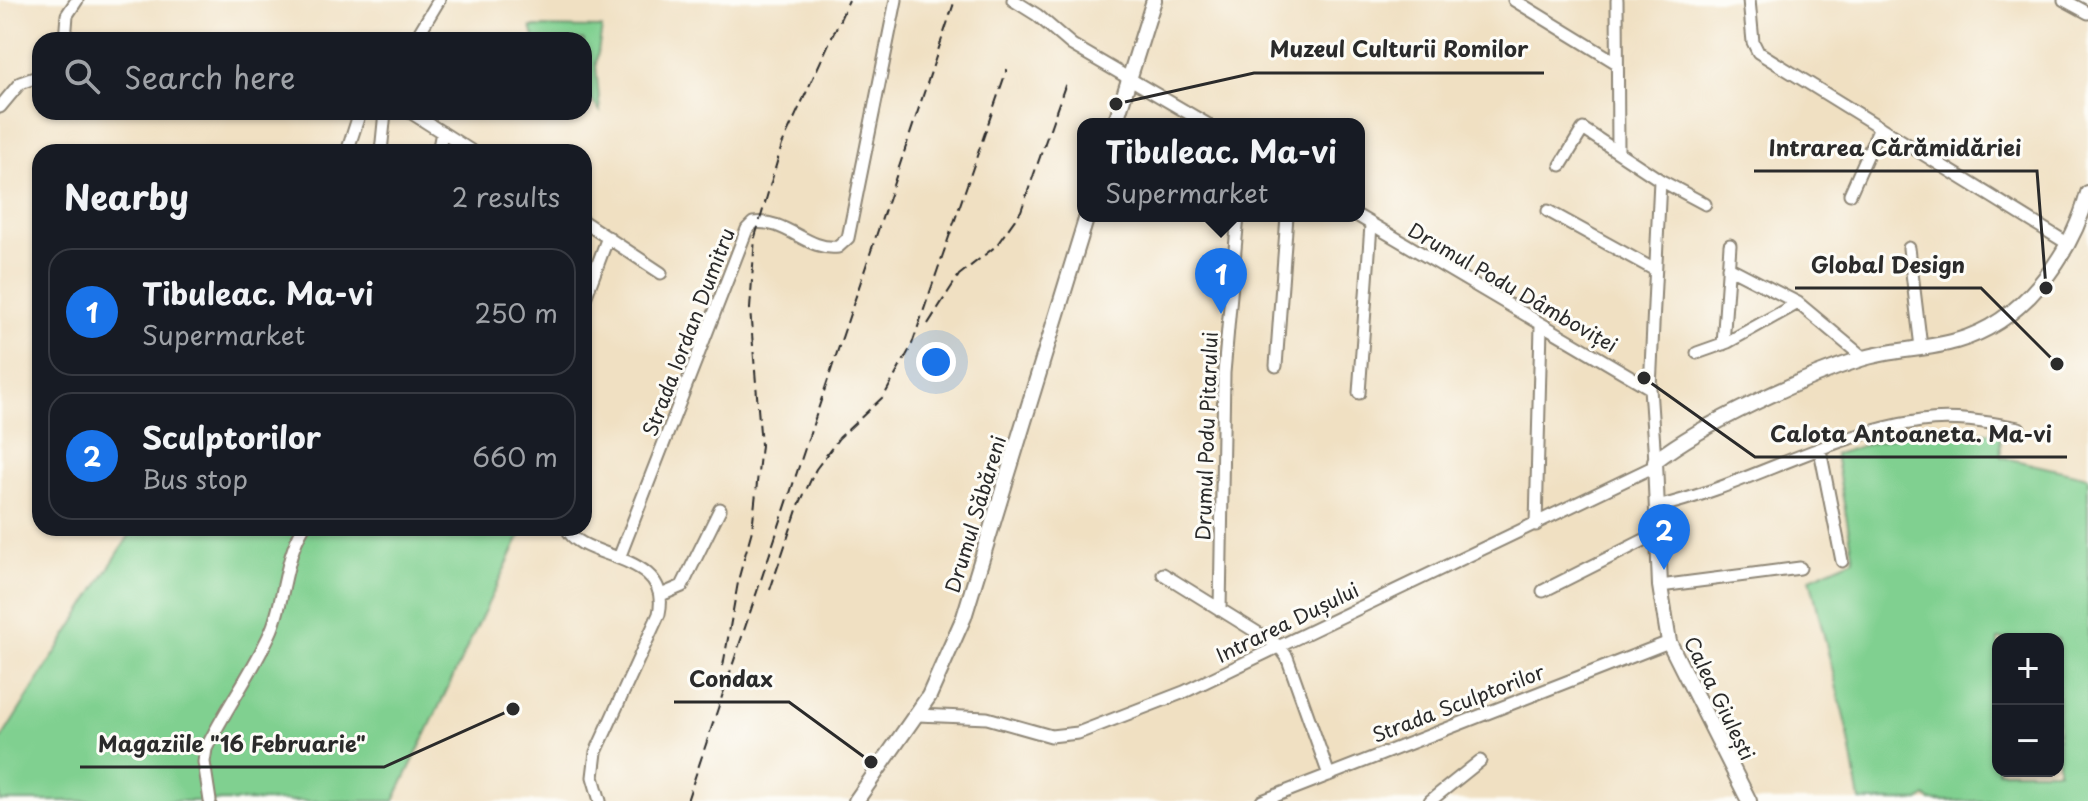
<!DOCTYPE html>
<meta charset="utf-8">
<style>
:root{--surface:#171b24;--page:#242831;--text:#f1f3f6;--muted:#9ea1a6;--line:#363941;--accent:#1a73e8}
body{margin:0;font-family:"Playpen Sans",sans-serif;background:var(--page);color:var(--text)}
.controls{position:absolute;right:24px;bottom:24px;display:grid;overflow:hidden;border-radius:16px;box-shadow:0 2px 6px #0004}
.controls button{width:72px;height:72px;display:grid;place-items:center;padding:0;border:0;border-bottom:2px solid var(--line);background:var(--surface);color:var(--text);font:40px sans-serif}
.you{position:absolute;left:936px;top:362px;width:28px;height:28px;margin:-20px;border:6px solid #fff;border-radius:50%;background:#1a73e8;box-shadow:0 0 0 12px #1a73e833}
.badge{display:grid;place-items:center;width:52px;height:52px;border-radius:50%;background:var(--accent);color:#fff;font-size:26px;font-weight:700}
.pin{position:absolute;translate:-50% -66px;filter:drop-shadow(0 2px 4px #0008)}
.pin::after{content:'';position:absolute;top:42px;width:28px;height:24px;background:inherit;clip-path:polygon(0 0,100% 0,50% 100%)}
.popup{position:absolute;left:1077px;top:118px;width:288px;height:104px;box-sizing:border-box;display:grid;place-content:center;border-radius:16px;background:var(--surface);filter:drop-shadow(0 2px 6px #0005);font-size:26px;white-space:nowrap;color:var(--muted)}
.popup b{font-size:30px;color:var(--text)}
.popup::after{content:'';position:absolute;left:50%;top:100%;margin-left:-16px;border:16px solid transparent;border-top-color:var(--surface)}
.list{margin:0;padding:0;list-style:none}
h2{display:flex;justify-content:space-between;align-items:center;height:104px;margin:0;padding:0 32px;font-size:34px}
h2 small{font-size:26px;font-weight:400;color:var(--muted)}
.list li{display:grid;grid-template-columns:52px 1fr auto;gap:24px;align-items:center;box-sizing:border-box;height:128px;margin:0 16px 16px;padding:0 16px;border:2px solid var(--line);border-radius:24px}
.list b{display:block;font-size:30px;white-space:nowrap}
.list p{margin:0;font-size:26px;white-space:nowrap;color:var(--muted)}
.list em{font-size:26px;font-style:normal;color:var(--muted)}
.icon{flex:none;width:44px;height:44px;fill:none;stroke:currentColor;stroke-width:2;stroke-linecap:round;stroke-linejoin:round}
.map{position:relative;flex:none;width:2088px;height:801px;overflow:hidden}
.search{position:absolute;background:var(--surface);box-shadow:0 2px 6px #0004;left:32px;top:32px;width:560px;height:88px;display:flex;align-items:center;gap:20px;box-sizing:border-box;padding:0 28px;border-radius:24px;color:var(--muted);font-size:30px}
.panel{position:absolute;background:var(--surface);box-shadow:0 2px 6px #0004;left:32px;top:144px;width:560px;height:392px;border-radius:24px}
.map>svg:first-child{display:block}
.green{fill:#80d090;stroke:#567e5e;stroke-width:2;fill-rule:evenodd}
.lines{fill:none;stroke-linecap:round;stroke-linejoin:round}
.minor-casing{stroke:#8e8676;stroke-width:15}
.major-casing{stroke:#8e8676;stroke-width:18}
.minor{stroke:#fff;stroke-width:11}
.major{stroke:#fff;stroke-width:14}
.rail{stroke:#2b2b2b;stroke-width:2;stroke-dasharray:12 6;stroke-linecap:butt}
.labels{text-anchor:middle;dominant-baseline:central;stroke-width:6;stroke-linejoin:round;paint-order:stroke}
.street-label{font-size:20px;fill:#2b2b2b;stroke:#fdfcf7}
.leader{fill:none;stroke:#2b2b2b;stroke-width:3}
.callout-dot{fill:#2b2b2b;stroke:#fdfcf7;stroke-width:3}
.callout-label{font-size:22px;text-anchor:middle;font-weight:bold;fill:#2b2b2b;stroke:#fdfcf7;stroke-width:6;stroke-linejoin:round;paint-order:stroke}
</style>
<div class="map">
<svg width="2088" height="801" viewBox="0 0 2088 801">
<rect width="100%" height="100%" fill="#fdfcf7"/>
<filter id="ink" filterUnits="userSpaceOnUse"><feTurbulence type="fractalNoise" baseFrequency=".0125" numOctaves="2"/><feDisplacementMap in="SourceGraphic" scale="16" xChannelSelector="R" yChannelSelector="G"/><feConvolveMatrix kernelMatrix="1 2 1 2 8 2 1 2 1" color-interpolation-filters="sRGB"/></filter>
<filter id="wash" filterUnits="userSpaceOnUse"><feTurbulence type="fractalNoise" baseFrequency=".006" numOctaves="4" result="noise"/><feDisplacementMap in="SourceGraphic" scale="32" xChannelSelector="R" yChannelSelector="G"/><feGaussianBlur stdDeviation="1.8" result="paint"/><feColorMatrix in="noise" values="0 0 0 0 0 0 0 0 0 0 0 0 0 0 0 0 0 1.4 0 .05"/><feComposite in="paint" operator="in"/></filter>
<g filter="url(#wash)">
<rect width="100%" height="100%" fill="#f0e0c2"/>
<path class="green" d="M531 27 602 28 596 64 600 111 584 91V40H535Z
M1924 428 2000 433 2001 457 2088 477V801H1931L1926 796 1919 801H1860L1848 734 1810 578 1854 559 1835 454ZM1998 639H2058V771H1998Z
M134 528H524L394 801H0V741Z"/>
</g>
<g filter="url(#ink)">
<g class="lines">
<g class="minor-casing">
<path id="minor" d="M1013 0 1037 15 1072 45 1207 124
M1514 0 1617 63
M1617 0 1618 151
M1749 0 1753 42 1758 52 2067 243
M2064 0 2088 13
M65 40 67 15 77 0
M415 40 439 0
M0 107 20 83 40 76
M410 112 473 152
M347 152 360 112
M381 152 385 112
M438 152 442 132
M1561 165 1583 129 1660 180 1705 204
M1850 194 1880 127
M1548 211 1655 270
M1358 216 1650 388
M584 222 661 273
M1909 248 1921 347
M1728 267 1798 303 1864 358
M584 301 608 237
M1723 344 1730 245
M1697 353 1728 342 1798 303
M1276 366 1287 216
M1359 393 1371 225
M1820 450 1842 561
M1655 461 1650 388 1660 180
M1657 507C1746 486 1829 434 1921 421 1952 416 1987 422 2019 428
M1536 525 1541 326
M567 528C579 561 673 551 659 614L596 752 593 777 600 801
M619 558 747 229 753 223C787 218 806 251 838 247L848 238 896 0
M1163 574 1279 646 1287 657 1329 775
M1660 586 1800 568
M1543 591 1658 533
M661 595 682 586 720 509
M1220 610 1224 373 1238 216
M918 715 987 718 1051 736 1078 733 1184 692 1655 466
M210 801 204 762 206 749C226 707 254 671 272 629 285 596 285 558 303 528
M1262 801 1669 642
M1430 801 1480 761"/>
</g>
<g class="major-casing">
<path id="major" d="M1115 124 1154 0
M856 801 929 696 964 617 1087 216
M1749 801 1669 642 1660 586 1655 461C1704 423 1801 378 1861 359 1892 349 1925 350 1956 341 2022 323 2071 256 2088 193"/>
</g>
<use href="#minor" class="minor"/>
<use href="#major" class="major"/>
<path class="rail" d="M928 324 959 275 996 246 1021 211 1067 80
M770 590 798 507 816 469 839 438 884 396 911 347 1007 69
M723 666 739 577 752 530 761 445 750 309 755 237 782 145 849 0
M687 801 955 0"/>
</g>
</g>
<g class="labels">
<g class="street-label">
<text transform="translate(1513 287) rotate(30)">Drumul Podu Dâmboviței</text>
<text transform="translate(688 332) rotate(-69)">Strada Iordan Dumitru</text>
<text transform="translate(1206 436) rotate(-88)">Drumul Podu Pitarului</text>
<text transform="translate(975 514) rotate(-73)">Drumul Săbăreni</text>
<text transform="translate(1287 622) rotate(-26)">Intrarea Dușului</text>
<text transform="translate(1720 698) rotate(64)">Calea Giulești</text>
<text transform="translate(1458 703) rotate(-21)">Strada Sculptorilor</text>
</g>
</g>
<path class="leader" d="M1116 104L1254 73H1544M2046 288L2037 171H1754M2057 364L1981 288H1795M1644 378L1755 457H2067M871 762L789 702H674M513 709L384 767H80"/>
<g class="callout-dot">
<circle cx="1116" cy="104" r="8"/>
<circle cx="2046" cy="288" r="8"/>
<circle cx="2057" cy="364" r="8"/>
<circle cx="1644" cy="378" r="8"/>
<circle cx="871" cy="762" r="8"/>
<circle cx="513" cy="709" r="8"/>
</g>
<g class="callout-label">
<text x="1399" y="57">Muzeul Culturii Romilor</text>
<text x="1895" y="156">Intrarea Cărămidăriei</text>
<text x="1888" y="273">Global Design</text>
<text x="1911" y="442">Calota Antoaneta. Ma-vi</text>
<text x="731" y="687">Condax</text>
<text x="232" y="752">Magaziile "16 Februarie"</text>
</g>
</svg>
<div class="controls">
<button>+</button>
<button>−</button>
</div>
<div class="you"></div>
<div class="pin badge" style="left:1221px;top:314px">1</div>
<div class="popup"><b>Tibuleac. Ma-vi</b>Supermarket</div>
<div class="pin badge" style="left:1664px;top:570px">2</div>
<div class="search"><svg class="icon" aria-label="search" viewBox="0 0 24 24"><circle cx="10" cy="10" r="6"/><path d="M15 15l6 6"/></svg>Search here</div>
<section class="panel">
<h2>Nearby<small>2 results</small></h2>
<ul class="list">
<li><span class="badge">1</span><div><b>Tibuleac. Ma-vi</b><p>Supermarket</p></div><em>250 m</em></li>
<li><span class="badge">2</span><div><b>Sculptorilor</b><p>Bus stop</p></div><em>660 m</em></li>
</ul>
</section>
</div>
